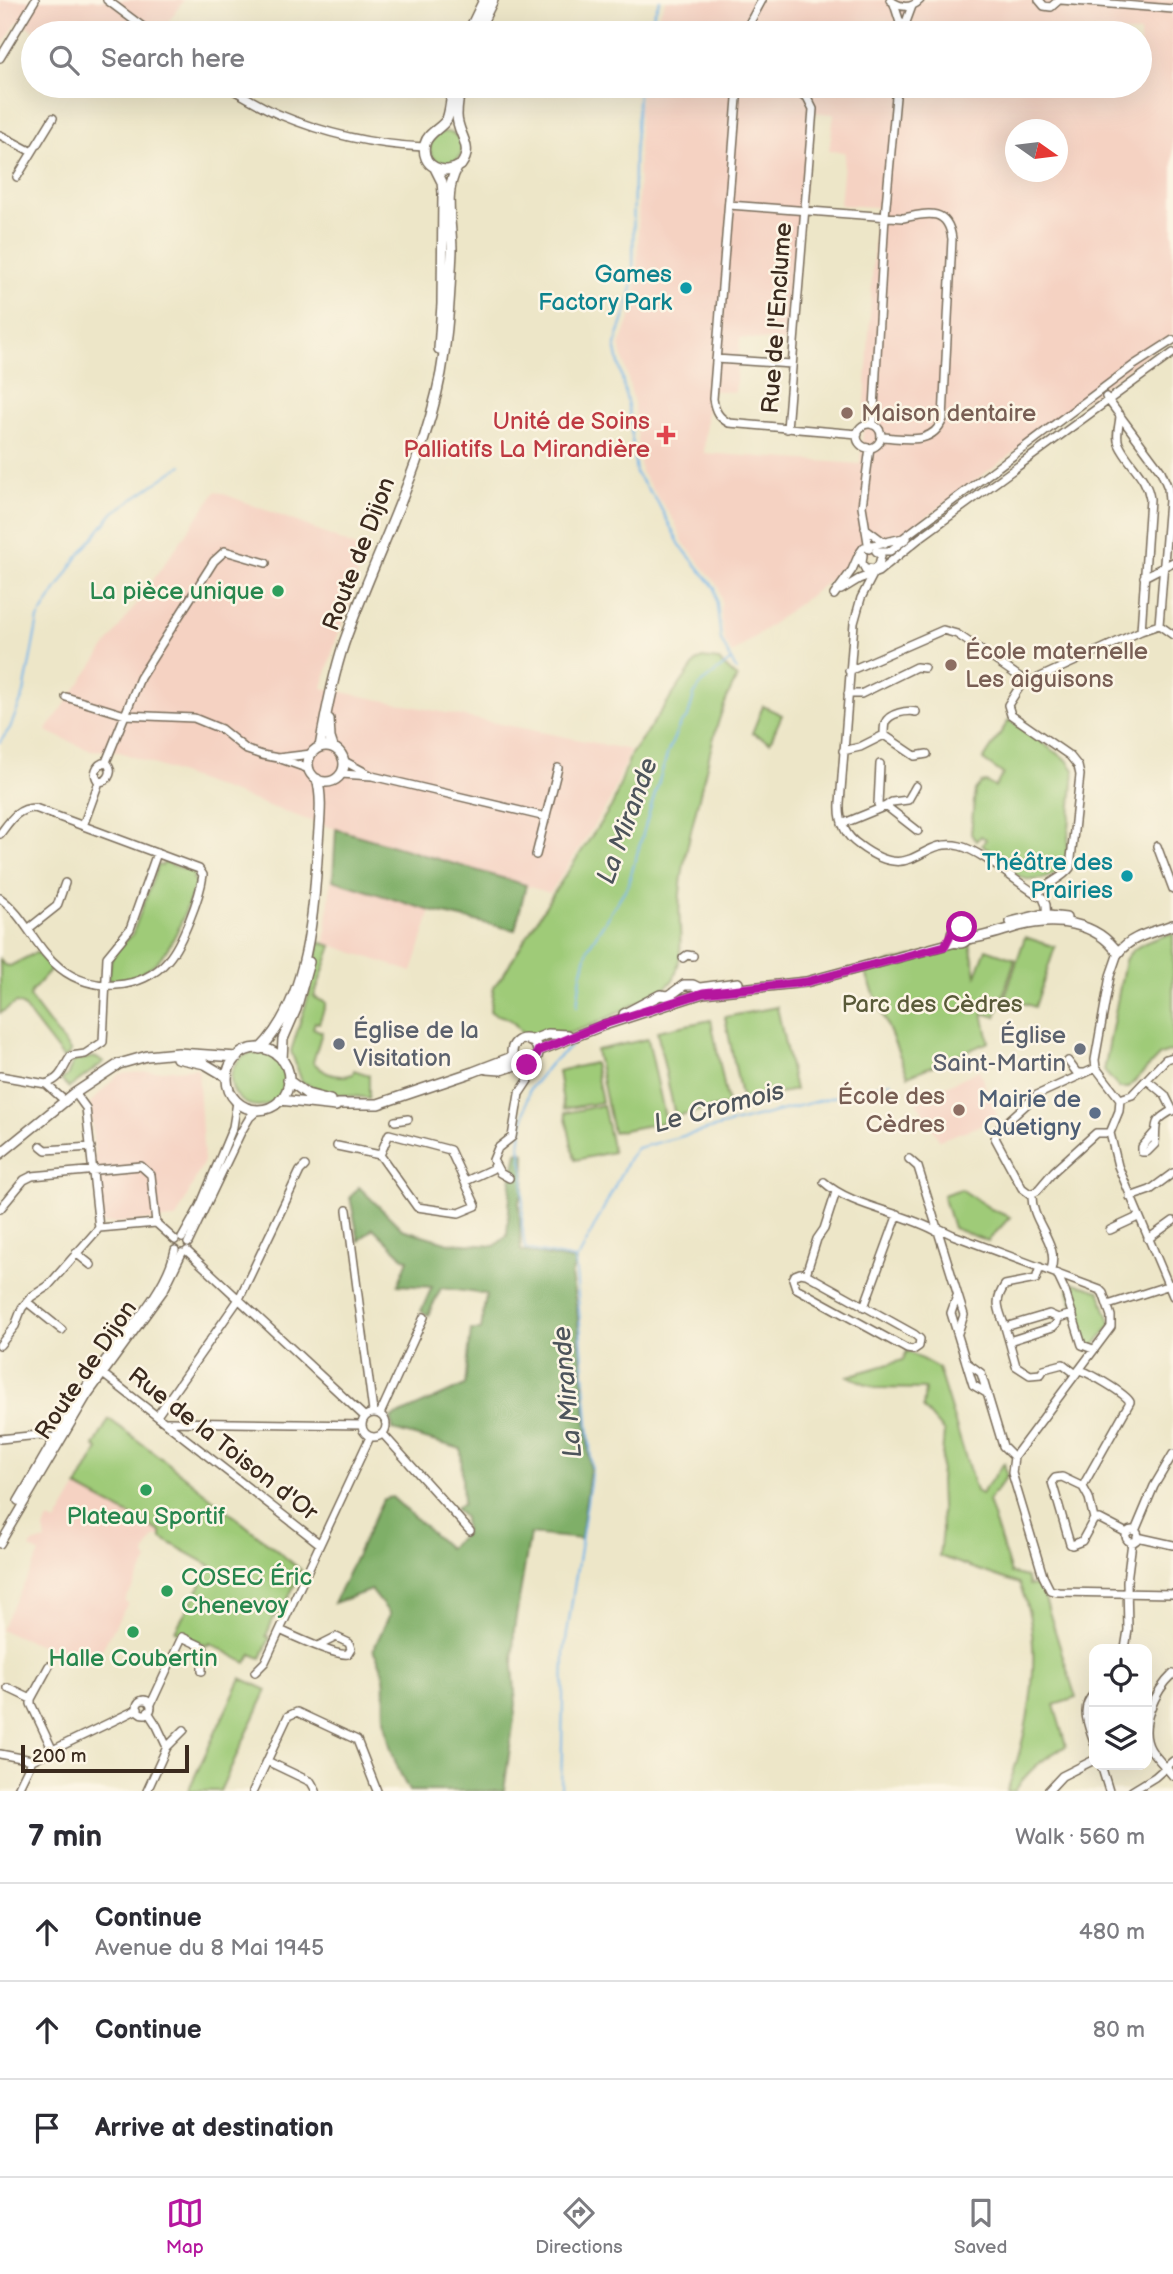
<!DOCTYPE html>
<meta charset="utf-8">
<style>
:root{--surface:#fff;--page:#f7f7f7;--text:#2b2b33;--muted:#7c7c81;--line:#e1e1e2;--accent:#b5179e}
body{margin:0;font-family:"Balsamiq Sans",sans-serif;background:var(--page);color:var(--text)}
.controls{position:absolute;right:21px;bottom:21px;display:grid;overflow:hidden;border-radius:14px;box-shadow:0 7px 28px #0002}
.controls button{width:63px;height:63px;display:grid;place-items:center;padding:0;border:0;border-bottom:2px solid var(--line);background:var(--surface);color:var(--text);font:35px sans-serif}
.compass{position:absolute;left:1005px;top:119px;width:63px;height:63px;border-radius:50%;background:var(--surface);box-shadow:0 7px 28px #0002;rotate:104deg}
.scale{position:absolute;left:21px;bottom:18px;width:168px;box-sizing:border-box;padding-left:7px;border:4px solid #3b2a1e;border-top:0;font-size:19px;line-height:24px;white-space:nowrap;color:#3b2a1e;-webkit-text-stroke:5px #fcf5e5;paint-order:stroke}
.stop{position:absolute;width:21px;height:21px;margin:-16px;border:5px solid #b5179e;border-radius:50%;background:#fff}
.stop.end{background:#b5179e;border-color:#fff;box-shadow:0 2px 7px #0008}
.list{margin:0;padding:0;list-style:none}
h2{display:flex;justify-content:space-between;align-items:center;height:91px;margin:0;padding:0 28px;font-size:30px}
h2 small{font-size:23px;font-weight:400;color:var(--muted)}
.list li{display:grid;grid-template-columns:46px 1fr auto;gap:21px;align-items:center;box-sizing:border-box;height:98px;padding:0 28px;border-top:2px solid var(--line)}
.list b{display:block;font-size:26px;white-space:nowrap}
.list p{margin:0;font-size:23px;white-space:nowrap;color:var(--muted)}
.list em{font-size:23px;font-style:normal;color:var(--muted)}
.icon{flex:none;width:38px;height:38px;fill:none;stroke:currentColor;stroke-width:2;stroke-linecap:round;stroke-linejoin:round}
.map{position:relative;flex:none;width:1173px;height:1791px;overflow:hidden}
.search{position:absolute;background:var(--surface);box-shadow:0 7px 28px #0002;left:21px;right:21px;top:21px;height:77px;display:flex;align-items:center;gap:18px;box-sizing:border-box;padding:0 24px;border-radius:38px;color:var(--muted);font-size:26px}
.sheet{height:385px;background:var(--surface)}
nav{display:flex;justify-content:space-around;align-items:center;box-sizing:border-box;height:98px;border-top:2px solid var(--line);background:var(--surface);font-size:19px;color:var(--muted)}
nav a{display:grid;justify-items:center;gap:4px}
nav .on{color:var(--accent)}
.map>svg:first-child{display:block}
.built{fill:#f5d2c2;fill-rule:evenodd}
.green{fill:#9fcb78;stroke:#6d7a4b;stroke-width:2}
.forest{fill:#7faf68;stroke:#5d6c43;stroke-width:2}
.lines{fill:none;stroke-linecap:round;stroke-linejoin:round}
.stream{stroke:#76b6ea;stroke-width:2}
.minor-casing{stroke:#796c5a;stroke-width:10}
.major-casing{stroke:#796c5a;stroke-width:12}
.minor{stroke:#fff;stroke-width:7}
.major{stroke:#fff;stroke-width:9}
.route{stroke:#b5179e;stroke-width:9}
.culture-dot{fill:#0f9aa8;stroke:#fcf5e5;stroke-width:2.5}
.education-dot{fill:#8d6e63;stroke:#fcf5e5;stroke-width:2.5}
.health-dot{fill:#e0444e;stroke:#fcf5e5;stroke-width:2.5}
.leisure-dot{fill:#2e9e5b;stroke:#fcf5e5;stroke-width:2.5}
.worship-dot{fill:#6b7280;stroke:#fcf5e5;stroke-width:2.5}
.service-dot{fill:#5c6f8a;stroke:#fcf5e5;stroke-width:2.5}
.labels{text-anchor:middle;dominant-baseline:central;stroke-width:5;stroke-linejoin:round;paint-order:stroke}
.culture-label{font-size:24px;fill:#0d838f;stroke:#fcf5e5;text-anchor:end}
.street-label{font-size:24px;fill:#3b2a1e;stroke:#fcf5e5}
.education-label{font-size:24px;fill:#785e54;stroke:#fcf5e5;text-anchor:start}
.health-label{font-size:24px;fill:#be3a42;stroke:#fcf5e5;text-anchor:end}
.leisure-label{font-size:24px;fill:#27864d;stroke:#fcf5e5}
.park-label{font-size:24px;fill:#595a39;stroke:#fcf5e5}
.worship-label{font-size:24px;fill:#5b616d;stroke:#fcf5e5;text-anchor:start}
.service-label{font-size:24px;fill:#4e5e75;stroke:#fcf5e5;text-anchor:end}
.water-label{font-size:26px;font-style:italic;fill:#4d545b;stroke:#fcf5e5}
</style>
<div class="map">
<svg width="1173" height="1791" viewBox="0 0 1173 1791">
<rect width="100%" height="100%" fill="#fcf5e5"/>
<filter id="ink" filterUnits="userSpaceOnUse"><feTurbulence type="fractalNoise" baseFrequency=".0143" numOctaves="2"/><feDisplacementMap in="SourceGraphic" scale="14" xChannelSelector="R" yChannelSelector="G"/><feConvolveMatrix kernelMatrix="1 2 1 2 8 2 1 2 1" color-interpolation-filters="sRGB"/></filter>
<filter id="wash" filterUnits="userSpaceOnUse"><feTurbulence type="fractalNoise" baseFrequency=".00686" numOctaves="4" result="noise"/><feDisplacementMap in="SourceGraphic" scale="28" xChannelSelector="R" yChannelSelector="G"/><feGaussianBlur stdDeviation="1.57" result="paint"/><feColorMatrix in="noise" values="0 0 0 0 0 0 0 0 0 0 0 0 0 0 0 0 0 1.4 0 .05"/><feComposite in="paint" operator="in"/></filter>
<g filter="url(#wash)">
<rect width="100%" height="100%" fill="#ede6c8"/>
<path class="built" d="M0 0H184L160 33H39L18 21 0 49Z
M666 0H1173V335L914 526 849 566 732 654 725 642 721 621V598L718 586 683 542 674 521 641 472 634 404 620 346 635 305 638 247 639 109 642 86H1140V33H650ZM810 112 834 114 829 151 845 152 840 205 876 207 865 406 860 464 704 453 708 390 735 392 740 338 791 342ZM1016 130H1058V172H1016Z
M216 491 305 525 363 550 352 599 336 640 322 688 630 750 610 801 550 893 319 824 117 751 89 750 46 731Z
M331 880 431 911 412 972 325 943Z
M198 1068 204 1161 176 1219 100 1224 90 1103 119 1074Z
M979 1070 999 1119 939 1140 916 1101Z
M77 1487 161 1532 160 1536 154 1537 146 1551 145 1557 148 1561 125 1601 128 1603 92 1667 44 1650V1646L0 1630 40 1554 30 1548 32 1544 46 1540 44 1529 48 1519 56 1523Z"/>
<path class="green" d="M430 148a16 16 0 1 1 32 0a16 16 0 1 1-32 0Z
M702 658 718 660 737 678C717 713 711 751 701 789 693 824 683 858 680 894 677 922 686 951 674 978 668 989 654 993 644 999 613 1016 560 1045 524 1037 520 1030 515 1022 507 1018 500 1015 495 1016 490 1011L494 986 503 975 551 897 613 804 631 754 696 662Z
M763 706 782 715 770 742 752 733Z
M1009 720 1067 760 1074 770 1066 864C1061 871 1056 873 1048 877 1026 887 1011 871 993 858L995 854 982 845 986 839 981 836 976 841 971 834 975 790 981 783 986 782 995 787 1003 774 983 760Z
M164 862 195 873 193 879 197 880C180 924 167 982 108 980L112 954 132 935 158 865 162 866Z
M1173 933V1051L1160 1055 1128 1088H1119L1104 1071 1125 960C1134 943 1156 939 1173 933Z
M1025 937 1055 947 1035 1007 1005 997Z
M319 942 332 946 314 997 326 1003 319 1023 315 1022 313 1028 322 1032 313 1062C324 1074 338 1079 353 1074L354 1070 369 1075V1098L328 1093 302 1082 291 1051 310 991Z
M970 943 976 975 986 949 1015 959 996 1017 983 1013 989 1042 908 1076 864 969Z
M37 952 52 969 31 992 30 998 71 1052 64 1059 22 1005 16 1003 0 1013V959L4 965 10 966Z
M777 1007 795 1090 742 1101 725 1017Z
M711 1020 728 1105 675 1116 657 1031Z
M648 1039 666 1122 613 1132 596 1050Z
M231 1079a27 27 0 1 1 54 0a27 27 0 1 1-54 0Z
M94 1057 104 1062 69 1088 61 1080 67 1076 74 1061Z
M594 1063 602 1102 564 1109 558 1071Z
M603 1105 613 1152 575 1160 565 1113Z
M961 1189 991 1209 1010 1217 988 1241 953 1228 943 1195Z
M1074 1283 1099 1291 1111 1324 1094 1346 1084 1343 1068 1289Z
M907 1351 938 1368 976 1491 981 1494 1004 1463 1007 1476 988 1501 1011 1573 1026 1577 1029 1585 1041 1586 1076 1698 1054 1705 1066 1746C1045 1757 1027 1770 1015 1791H1007C1029 1731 1047 1644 1019 1584L939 1556 942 1530 940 1481 944 1432 923 1408 925 1389 875 1388 848 1376 903 1360Z
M109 1419 168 1463 301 1570 280 1617 275 1615 266 1636 270 1638 261 1658 251 1654 246 1663 210 1643 207 1646 175 1631 211 1566 161 1538V1532L77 1487 98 1449 94 1446Z
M241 1678 267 1690 220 1791H188Z"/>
<path class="forest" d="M336 829 526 885 515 930 431 911 333 880Z
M517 1152 525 1153 524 1189 519 1202 521 1251 576 1261 571 1276 577 1309 590 1468 581 1539 530 1534 514 1629 513 1666 516 1704 504 1791H409C397 1769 387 1743 385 1718 383 1690 390 1677 373 1650L390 1614 371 1590 334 1603 383 1499 392 1497 448 1548 465 1534 464 1518 455 1508 463 1504 461 1449 393 1430 391 1418 465 1385 471 1330H481L486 1294 441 1288 428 1315 421 1311 432 1287 398 1285 408 1259 404 1258 373 1228 359 1241 350 1197 359 1187 402 1229 449 1243 495 1246 507 1235 511 1183Z"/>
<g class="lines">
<path class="stream" d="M645 33 660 0
M639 86 634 156 633 282 628 306 615 345 629 411 636 474 657 501 680 545 715 588 721 640 736 670
M0 742 10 728 24 693 38 619 76 559 114 512 182 465
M577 1006 581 975 588 948 628 885 650 810 668 752 680 724 688 717 694 695 702 683 730 661
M575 1259 579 1257 629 1158 637 1148 891 1082
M561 1791 564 1653 592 1470 575 1259 525 1249 522 1225 524 1173 520 1145 525 1111 529 1090 551 1063 571 1046"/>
</g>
</g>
<g filter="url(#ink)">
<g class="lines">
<g class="minor-casing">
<path id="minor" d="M107 0 151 33
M890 0C900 8 911 9 920 0
M1039 0 1044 6 1051 7 1059 0
M1061 0 1173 9
M894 4 902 29
M744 33 762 0
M902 33 912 6
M0 58 35 0
M226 86C243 95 260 106 278 114 323 133 375 145 424 147
M738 86 713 399C715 411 718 417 729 423L858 434
M738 86 797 92 807 97 813 109 787 429
M0 135 32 152
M17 177 53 118
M729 205 903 218C927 213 948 207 952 239L943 419C932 446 906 438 881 437
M716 359 792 364
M1106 397 1161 471 1168 488 1169 501 1159 625
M1120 415C1120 425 1115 435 1119 444 1128 464 1147 476 1150 499L1141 631
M857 436a12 12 0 1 1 24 0a12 12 0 1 1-24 0Z
M873 425 885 216 897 86
M865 528 885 543
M869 549 862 506 870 448
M877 551H890L907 538
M863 555 862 563 870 578
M877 567 861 598 854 623 840 803C839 821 844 835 859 845 914 886 919 836 960 846 984 852 1019 885 1043 898L1046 905 1047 921
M867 568 874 569 879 565 881 556 876 551
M1144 577 1173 562
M841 590 859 579 878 572 921 537 1173 353
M834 595 852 570 859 554 864 547 903 538 1134 365 1173 340
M1159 625 1173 635
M849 671 943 630 957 634 1024 680H1034L1141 631 1159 625
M1024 680 1008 705 1011 715 1070 756 1078 766 1080 775 1070 868C1061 880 1048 881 1037 895
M848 694H861L916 667 924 668
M66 697 125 715 194 718 221 729 247 750 262 755 278 758
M884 735C884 731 884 727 885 723 889 713 907 710 916 712
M843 751 860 747 884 735 915 756 927 754
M106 762 140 678 214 561 225 551 266 563
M106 762C114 770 110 781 99 782 92 774 96 764 106 762Z
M880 764 878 804 880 808
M309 769 278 758 311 754
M341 774 372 776 344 761
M372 776 546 817
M886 806 892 802 908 800 916 786
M842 824 886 806 918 831
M83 826 99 782
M0 834C10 821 17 808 35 808L199 869 203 875C200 897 182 944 168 960 142 991 91 993 60 968 36 949 25 916 0 898
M1157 846 1173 889
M536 855 558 768
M28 929 57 906 65 883
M683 958 687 955 693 956
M1068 1061 1077 1073H1085
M1096 1068 1037 1095 998 1130 995 1138 1022 1188 1030 1194 1037 1191 1054 1171 1096 1133H1110
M1096 1068 1095 1060 1110 976 1118 953
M1096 1068 1120 1099
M0 1076 46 1084C64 1077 62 1068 71 1056L85 1054 103 1042 107 957 130 929 157 853
M1147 1080 1165 1095 1173 1111
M46 1084 65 1101
M75 1093 86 1108 99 1228
M1120 1099 1119 1111 1110 1133 1118 1166 1173 1296
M1120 1099 1132 1095 1166 1059 1173 1057
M395 1121 408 1119
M1154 1133 1142 1147V1152H1147L1155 1144C1157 1124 1151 1122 1173 1110
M41 1146 46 1150 91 1147
M337 1146 380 1155 389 1134 450 1150 476 1206 459 1213 417 1207 380 1155
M909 1159 918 1167 964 1315 958 1333
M509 1178 500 1173 493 1160 498 1148 512 1137 519 1094 531 1076V1064
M466 1181 492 1169 494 1165
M824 1182C851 1207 904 1212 938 1232
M1032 1193C1030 1223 1060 1241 1051 1270
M1130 1197 1150 1190 1173 1173
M0 1209 24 1180 32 1176 141 1166 151 1175 156 1223
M347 1210 373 1412
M936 1227 953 1235 1100 1290 1103 1293 1111 1316V1327L1014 1457 1012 1473 1043 1576 1050 1590 1058 1592 1173 1594
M1110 1230 1138 1217
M182 1238 200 1206 233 1127 237 1102
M1148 1239 1173 1221
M188 1243 241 1132 250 1117 258 1110
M187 1251 365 1417
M76 1253 91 1265
M800 1273 806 1274 914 1334 920 1339 919 1346 913 1350 907 1349 796 1288 793 1279 795 1275Z
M806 1274 817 1239 824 1229 836 1192
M1057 1274 1065 1291 1082 1345 1093 1349
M957 1296 951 1313 973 1385 988 1394
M27 1302 62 1330
M1108 1305 1173 1284
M864 1307 898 1214
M1058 1318 1049 1314 1005 1327 1009 1341 1053 1327 1057 1323 1058 1318 1073 1314
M1005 1327C999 1309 993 1302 1005 1285L1036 1279 1040 1267
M1009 1341 1016 1366 1030 1375 1041 1374 1044 1369 1063 1364 1076 1374
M0 1345 15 1326 22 1308 31 1297 48 1286 99 1228 156 1223 175 1240
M966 1362 981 1373 1003 1446 1014 1457
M103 1370V1374L320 1544
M1079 1370C1089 1372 1126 1394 1130 1402L1085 1482 1083 1487 1089 1498 1094 1519 1082 1541 1072 1545 1070 1544 1052 1482 1055 1478 1062 1477 1083 1487
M362 1425a12 12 0 1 1 24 0a12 12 0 1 1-24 0Z
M380 1414 424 1317
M157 1416 239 1299 300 1171 305 1166
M167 1422 362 1425
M383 1434 470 1531
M0 1439 39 1435 55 1438
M18 1501C43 1459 66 1416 93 1376 119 1338 165 1296 175 1250
M1094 1519H1100L1127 1533
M1126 1536a6 6 0 1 1 12 0a6 6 0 1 1-12 0Z
M1135 1531 1154 1486 1173 1454
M1137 1537 1173 1545
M0 1544 87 1396 164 1290 182 1253
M280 1630C293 1636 337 1657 348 1654L351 1649 349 1643 336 1637 318 1646
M1125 1649 1128 1630 1127 1581 1132 1542
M255 1672 265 1662 370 1437
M1173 1674C1156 1690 1137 1727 1151 1750 1157 1759 1166 1767 1173 1776
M8 1688 31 1699V1704L53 1751
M1094 1694C1079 1708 1089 1726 1094 1743
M31 1699 49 1666
M137 1707a7 7 0 1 1 14 0a7 7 0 1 1-14 0Z
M151 1704 182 1637 203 1647 206 1656 202 1666V1671
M167 1747 184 1730
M0 1754 32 1760
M267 1761 311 1782 316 1791
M1101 1765 1109 1791
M17 1791 32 1760 138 1709
M147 1791 167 1747 157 1726 148 1712
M253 1791 288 1716 297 1712 357 1740 377 1791
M1048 1791 1062 1776 1094 1760
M1132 1791 1155 1777 1173 1761"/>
</g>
<g class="major-casing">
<path id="major" d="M468 33 484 0
M477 33 493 0
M453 86C451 96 451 109 447 119 441 129 428 132 425 144 420 166 444 177 461 165 475 146 457 135 457 115 457 106 459 95 461 86
M435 168 442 182 443 193 442 304 439 349
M329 719 330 738 333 747
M308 764a18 18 0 1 1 36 0a18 18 0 1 1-36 0Z
M320 747C326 712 333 676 344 643 376 553 423 467 441 373 448 332 450 292 452 251 452 223 443 193 457 168
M1011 922 1040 915 1066 918
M952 935a8 8 0 1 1 16 0a8 8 0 1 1-16 0Z
M966 939C984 938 1001 931 1019 926 1055 917 1096 921 1118 953 1130 936 1154 932 1173 925
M700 988 738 983
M624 1014 660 995 669 996 684 985H693L699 988
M512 1052a13 13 0 1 1 26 0a13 13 0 1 1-26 0Z
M530 1041 548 1034 568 1035
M227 1079a31 31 0 1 1 62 0a31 31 0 1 1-62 0Z
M260 1049C309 1000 314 909 318 844 319 823 323 799 317 779
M538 1051 604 1025 703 993 806 982 956 942
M177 1058 205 1064 227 1077
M282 1060 283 1039 296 1009 309 962
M487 1069 501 1070 519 1064
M288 1080 307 1094 330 1100
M280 1100 336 1106 337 1104H378L473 1072 512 1057
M0 1154 75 1093 119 1064 147 1056 178 1053 237 1057"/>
</g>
<use href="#minor" class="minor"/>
<use href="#major" class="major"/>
</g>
</g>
<g class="lines" filter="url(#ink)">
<path class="route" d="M527 1065 534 1062 538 1051 604 1024 703 993 806 982 945 946 953 930 962 927"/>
</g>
<g class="culture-dot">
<circle cx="686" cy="288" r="7"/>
<circle cx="1127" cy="876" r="7"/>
</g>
<g class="education-dot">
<circle cx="847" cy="413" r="7"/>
<circle cx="951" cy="665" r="7"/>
<circle cx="959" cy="1110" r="7"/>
</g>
<path class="health-dot" d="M662.5 424.5h7v7h7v7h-7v7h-7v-7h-7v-7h7z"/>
<g class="leisure-dot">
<circle cx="278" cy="591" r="7"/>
<circle cx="146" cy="1490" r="7"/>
<circle cx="167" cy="1591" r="7"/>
<circle cx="133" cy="1632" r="7"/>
</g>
<g class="worship-dot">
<circle cx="339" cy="1044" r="7"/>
<circle cx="1080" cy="1049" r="7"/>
</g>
<circle class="service-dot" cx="1095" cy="1113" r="7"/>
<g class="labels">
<g class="culture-label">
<text x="672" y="274">Games<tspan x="672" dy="28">Factory Park</tspan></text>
<text x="1113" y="862">Théâtre des<tspan x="1113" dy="28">Prairies</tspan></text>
</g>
<g class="street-label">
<text transform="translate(777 318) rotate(-86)">Rue de l'Enclume</text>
<text transform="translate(359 554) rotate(-69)">Route de Dijon</text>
<text transform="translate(86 1370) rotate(-56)">Route de Dijon</text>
<text transform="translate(223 1444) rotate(38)">Rue de la Toison d'Or</text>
</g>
<g class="education-label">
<text x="861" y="413">Maison dentaire</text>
<text x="965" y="651">École maternelle<tspan x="965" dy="28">Les aiguisons</tspan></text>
<text x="945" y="1096" text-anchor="end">École des<tspan x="945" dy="28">Cèdres</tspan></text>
</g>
<g class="health-label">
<text x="650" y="421">Unité de Soins<tspan x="650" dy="28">Palliatifs La Mirandière</tspan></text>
</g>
<g class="leisure-label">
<text x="264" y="591" text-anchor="end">La pièce unique</text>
<text x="146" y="1516">Plateau Sportif</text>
<text x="181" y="1577" text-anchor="start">COSEC Éric<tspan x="181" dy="28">Chenevoy</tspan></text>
<text x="133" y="1658">Halle Coubertin</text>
</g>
<g class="park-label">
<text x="932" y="1004">Parc des Cèdres</text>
</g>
<g class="worship-label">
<text x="353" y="1030">Église de la<tspan x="353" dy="28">Visitation</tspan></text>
<text x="1066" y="1035" text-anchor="end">Église<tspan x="1066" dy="28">Saint-Martin</tspan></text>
</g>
<g class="service-label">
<text x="1081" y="1099">Mairie de<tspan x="1081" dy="28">Quetigny</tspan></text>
</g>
<g class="water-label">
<text transform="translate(628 821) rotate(-70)">La Mirande</text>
<text transform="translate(719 1108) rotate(-15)">Le Cromois</text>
<text transform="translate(568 1392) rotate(-95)">La Mirande</text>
</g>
</g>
</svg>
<div class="controls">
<button><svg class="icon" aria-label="locate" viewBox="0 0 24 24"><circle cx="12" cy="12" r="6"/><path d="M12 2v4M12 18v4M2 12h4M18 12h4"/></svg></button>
<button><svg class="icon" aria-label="layers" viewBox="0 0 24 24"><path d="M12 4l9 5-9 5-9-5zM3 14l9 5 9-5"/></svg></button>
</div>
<svg class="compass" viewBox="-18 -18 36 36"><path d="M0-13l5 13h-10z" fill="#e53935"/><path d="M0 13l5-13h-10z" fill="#7c7c81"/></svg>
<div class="scale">200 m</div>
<div class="stop" style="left:962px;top:927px"></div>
<div class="stop end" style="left:527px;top:1065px"></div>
<div class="search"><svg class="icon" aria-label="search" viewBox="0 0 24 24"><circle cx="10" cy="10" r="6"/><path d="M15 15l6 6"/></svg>Search here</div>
</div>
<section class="sheet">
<h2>7 min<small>Walk · 560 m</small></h2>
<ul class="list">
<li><svg class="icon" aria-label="ahead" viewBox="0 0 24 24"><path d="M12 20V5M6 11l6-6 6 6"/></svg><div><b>Continue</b><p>Avenue du 8 Mai 1945</p></div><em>480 m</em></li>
<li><svg class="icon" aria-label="ahead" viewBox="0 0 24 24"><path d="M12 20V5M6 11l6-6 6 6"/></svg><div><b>Continue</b></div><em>80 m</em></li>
<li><svg class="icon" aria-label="arrive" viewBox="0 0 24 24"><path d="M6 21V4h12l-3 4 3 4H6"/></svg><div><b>Arrive at destination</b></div></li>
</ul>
</section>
<nav>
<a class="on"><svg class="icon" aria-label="map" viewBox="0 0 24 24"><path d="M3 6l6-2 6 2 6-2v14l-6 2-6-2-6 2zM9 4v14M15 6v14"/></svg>Map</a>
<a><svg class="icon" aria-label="directions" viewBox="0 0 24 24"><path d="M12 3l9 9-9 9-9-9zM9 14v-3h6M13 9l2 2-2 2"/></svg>Directions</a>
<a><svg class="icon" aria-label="saved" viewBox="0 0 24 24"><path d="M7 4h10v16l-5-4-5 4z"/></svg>Saved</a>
</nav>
